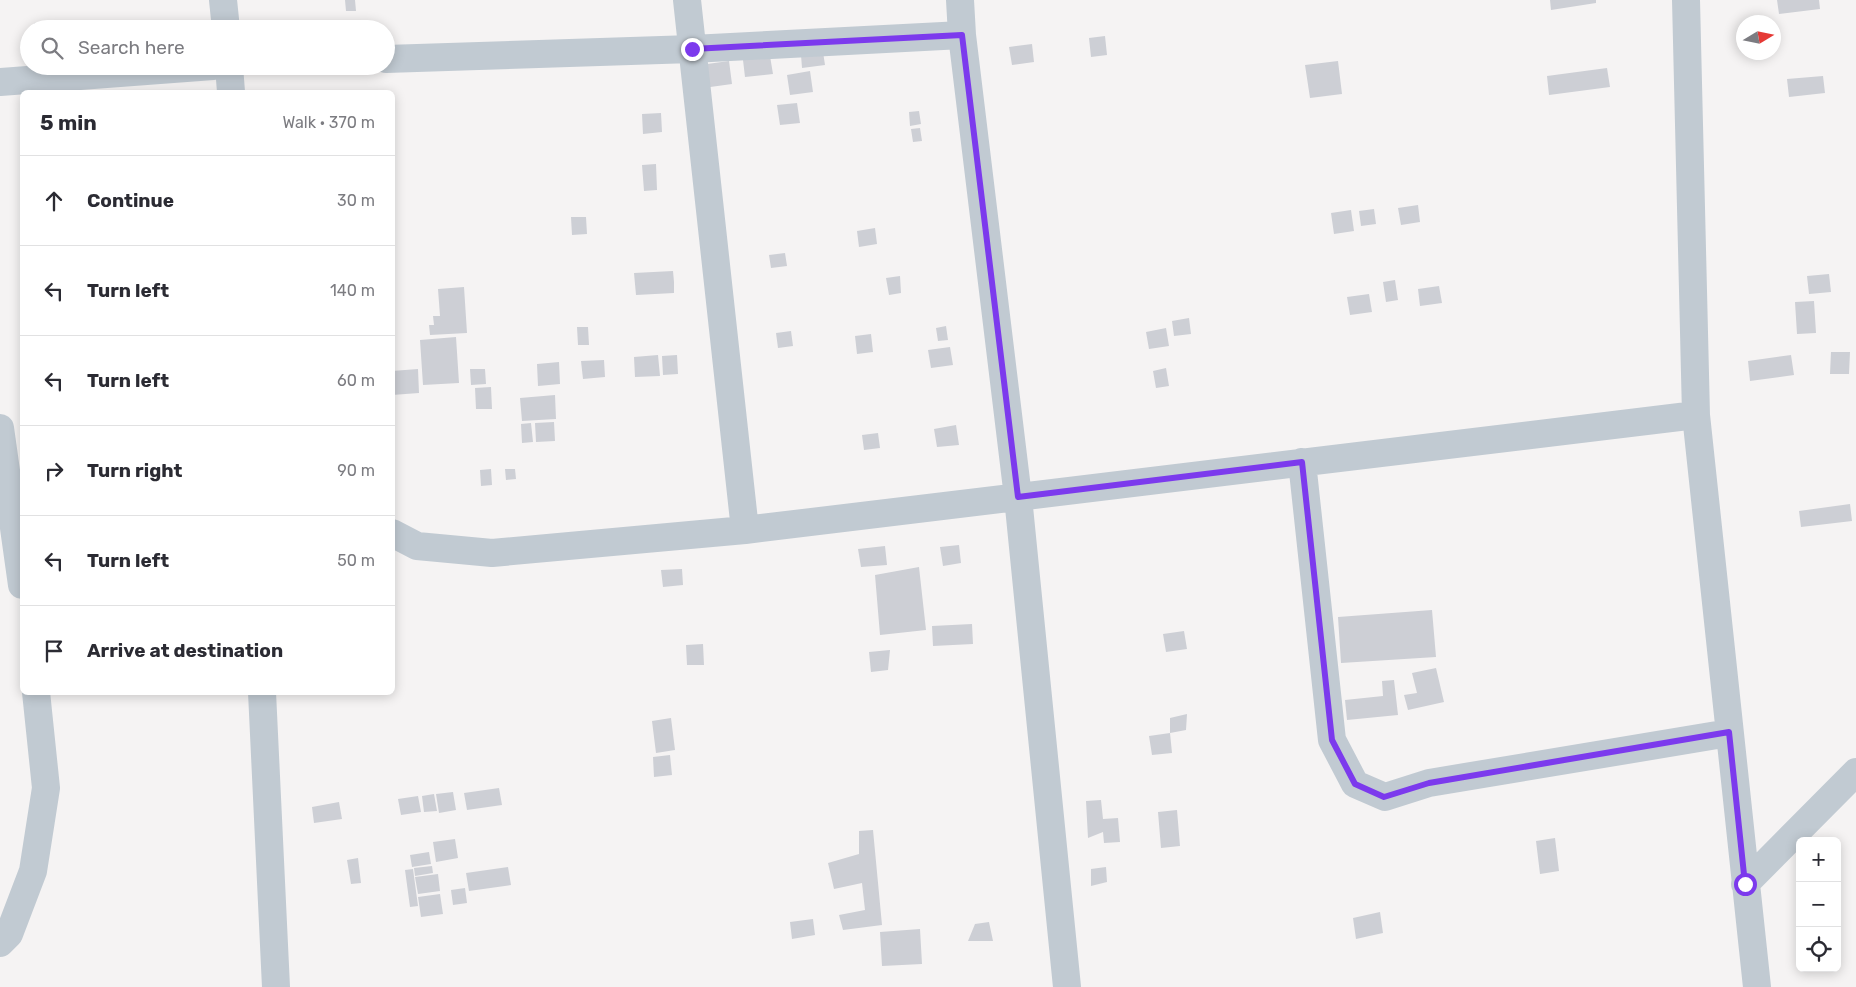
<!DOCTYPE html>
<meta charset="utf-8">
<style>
:root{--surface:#fff;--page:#f7f7f7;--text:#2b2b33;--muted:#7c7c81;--line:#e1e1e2}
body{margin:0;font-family:Rubik,sans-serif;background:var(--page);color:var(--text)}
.controls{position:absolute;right:15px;bottom:15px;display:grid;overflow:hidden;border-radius:8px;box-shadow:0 2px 12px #0003}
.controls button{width:45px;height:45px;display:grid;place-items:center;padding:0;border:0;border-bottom:1px solid var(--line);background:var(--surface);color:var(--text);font:25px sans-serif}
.compass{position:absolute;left:1736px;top:15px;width:45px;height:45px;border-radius:50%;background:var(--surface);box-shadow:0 2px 12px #0003;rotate:80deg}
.stop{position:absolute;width:15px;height:15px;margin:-11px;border:4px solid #7c3aed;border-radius:50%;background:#fff}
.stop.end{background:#7c3aed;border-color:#fff;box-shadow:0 1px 5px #0008}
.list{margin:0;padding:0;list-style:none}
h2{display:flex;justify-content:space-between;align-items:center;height:65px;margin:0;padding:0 20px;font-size:21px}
h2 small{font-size:16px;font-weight:400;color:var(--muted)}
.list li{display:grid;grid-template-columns:32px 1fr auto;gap:15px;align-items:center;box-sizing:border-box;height:90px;padding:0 20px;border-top:1px solid var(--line)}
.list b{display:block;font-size:19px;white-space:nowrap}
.list em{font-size:16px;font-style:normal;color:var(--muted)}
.icon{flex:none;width:28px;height:28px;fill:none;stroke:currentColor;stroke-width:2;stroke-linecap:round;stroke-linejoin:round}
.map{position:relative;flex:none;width:1856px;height:987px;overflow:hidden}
.search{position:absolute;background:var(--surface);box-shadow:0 2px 12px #0003;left:20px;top:20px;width:375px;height:55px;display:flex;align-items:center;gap:12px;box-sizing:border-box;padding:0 18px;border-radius:28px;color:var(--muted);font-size:19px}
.panel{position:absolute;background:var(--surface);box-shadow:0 2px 12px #0003;left:20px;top:90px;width:375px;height:605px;border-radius:8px}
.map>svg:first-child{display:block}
.building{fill:#cdcfd5}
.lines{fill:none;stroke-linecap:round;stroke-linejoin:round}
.minor{stroke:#c1cad2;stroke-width:28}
.route{stroke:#7c3aed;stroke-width:6}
</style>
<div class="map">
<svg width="1856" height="987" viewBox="0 0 1856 987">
<rect width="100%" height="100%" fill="#f5f3f3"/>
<path class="building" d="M345 0H355L356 11H346Z
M1550 0H1596V3L1551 10Z
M1777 0H1819L1820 9 1779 14Z
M49 22 50 29H34V23Z
M1105 36 1107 55 1091 57 1089 38Z
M1032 44 1034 62 1012 65 1009 47Z
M823 52 825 65 802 68 801 55Z
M770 56 773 74 745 77 743 60Z
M729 61 732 84 703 88 700 65Z
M1338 61 1342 94 1310 98 1305 65Z
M1607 68 1610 87 1549 95 1547 76Z
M810 71 813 92 790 95 787 75Z
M1823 76 1825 93 1789 97 1787 79Z
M797 103 800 123 780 125 777 105Z
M919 111 921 124 910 126 909 112Z
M661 113 662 132 643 134 642 114Z
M920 128 922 141 913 142 911 129Z
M656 164 657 190 644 191 642 165Z
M1418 205 1420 222 1401 225 1398 208Z
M1374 209 1376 224 1361 226 1359 211Z
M1351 210 1354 231 1334 234 1331 213Z
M571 217H586L587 234 572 235Z
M875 228 877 244 859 247 857 231Z
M785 253 787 266 771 268 769 255Z
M673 271 674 282 654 283 674 282V293L636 295 634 273Z
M1829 274 1831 292 1809 294 1807 276Z
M900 276 901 293 889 295 886 278Z
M1395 280 1398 300 1386 302 1383 282Z
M1439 286 1442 303 1420 306 1418 289Z
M464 287 467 333 430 335 429 325H434L433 316H440L438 289Z
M1369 294 1372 312 1350 315 1347 297Z
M1814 301 1816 333 1797 334 1795 302Z
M1189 318 1191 334 1174 336 1172 321Z
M946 326 948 340 938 341 936 328Z
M577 327H588L589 345H578Z
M1166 328 1169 346 1149 349 1146 332Z
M791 331 793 346 778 348 776 333Z
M871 334 873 352 857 354 855 336Z
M456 337 459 383 423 385 420 340Z
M950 347 953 365 931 368 928 350Z
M1831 352H1850L1849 374H1830Z
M658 355 660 376 635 377 634 357Z
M677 355 678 374 663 375 662 356Z
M1791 355 1794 375 1750 381 1748 361Z
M604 360 605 377 583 379 581 361Z
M559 362 560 384 538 386 537 364Z
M1166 368 1169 386 1156 388 1153 371Z
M418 369 419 393 392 395V371Z
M470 369H485L486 384 471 385Z
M491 387 492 409H476L475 388Z
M555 395 556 419 522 421 520 398Z
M554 422 555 441 536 442 535 423Z
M531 423 533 442 522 443 521 424Z
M956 425 959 445 937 447 934 429Z
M878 433 880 448 864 450 862 435Z
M491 469 492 485 481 486 480 470Z
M505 469H515L516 479 506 480Z
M1850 504 1852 521 1801 527 1799 511Z
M959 545 961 563 943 566 940 547Z
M885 546 887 565 861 567 858 549Z
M919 567 926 630 880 635 875 575Z
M682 569 683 585 663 587 661 570Z
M1432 610 1436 657 1341 663 1338 617Z
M972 624 973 644 933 646 932 626Z
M1184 631 1187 649 1166 652 1163 634Z
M703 644 704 665H687L686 645Z
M890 650 888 670 871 672 869 652Z
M1436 668 1444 702 1408 710 1404 695 1417 693 1412 673Z
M1394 680 1398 715 1347 720 1345 700 1383 696 1382 681Z
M1187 714 1186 730 1170 733V718Z
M671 718 675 750 656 753 652 721Z
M1170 733 1172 753 1152 755 1149 736Z
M670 755 672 775 654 777 653 757Z
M499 788 502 805 467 810 464 793Z
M453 792 456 810 439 813 436 794Z
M434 794 437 811 424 812 422 796Z
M418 796 421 812 401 815 398 799Z
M1101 800 1103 819 1118 818 1120 842 1104 843 1103 832 1088 838 1086 801Z
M339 802 342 819 314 823 312 807Z
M1177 810 1180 846 1161 848 1158 812Z
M873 830 882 925 843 930 839 915 865 910 862 883 834 889 828 863 859 854V831Z
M1555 838 1559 871 1540 874 1536 841Z
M455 839 458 858 436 862 433 842Z
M429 852 431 864 412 867 410 855Z
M358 858 361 883 351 884 347 860Z
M432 866 433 873 415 876 414 868Z
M508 867 511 885 469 891 466 873Z
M1106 867 1107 882 1091 886V869Z
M413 869 418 906 410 907 405 870Z
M438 874 440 891 418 894 415 877Z
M465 888 467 903 453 905 451 890Z
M440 894 443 914 421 917 418 897Z
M1380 912 1383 933 1356 939 1353 918Z
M813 919 815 935 792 939 790 922Z
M989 922 993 941H968L975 924Z
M920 929 922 964 882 966 880 932Z"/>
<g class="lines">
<path class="minor" d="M223 0 226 29
M687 0 745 530
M960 0 962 35 1018 497 1067 987
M1686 0 1696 415 1757 987
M386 59 692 49 962 35
M229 66 231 92
M0 82 213 66
M0 428 22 585
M1302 462 1332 740 1355 784 1385 797 1429 783 1729 733
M392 533 417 546 492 553 745 530 1696 415
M262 692 276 987
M1745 884 1856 772
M0 943 9 934 33 871 46 788 36 692"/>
</g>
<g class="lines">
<path class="route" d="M692 49 962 35 1018 497 1302 462 1332 740 1355 784 1384 797 1429 783 1729 732 1745 884"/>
</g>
</svg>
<div class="controls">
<button>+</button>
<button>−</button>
<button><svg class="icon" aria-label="locate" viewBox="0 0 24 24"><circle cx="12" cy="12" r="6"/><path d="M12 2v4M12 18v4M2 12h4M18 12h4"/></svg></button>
</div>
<svg class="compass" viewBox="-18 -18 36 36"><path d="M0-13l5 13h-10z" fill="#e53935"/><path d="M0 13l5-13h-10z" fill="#7c7c81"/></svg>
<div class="stop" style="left:1745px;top:884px"></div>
<div class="stop end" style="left:692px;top:49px"></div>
<div class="search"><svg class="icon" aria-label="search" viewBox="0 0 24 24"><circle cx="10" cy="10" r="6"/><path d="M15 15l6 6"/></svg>Search here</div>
<section class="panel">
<h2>5 min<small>Walk · 370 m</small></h2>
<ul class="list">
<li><svg class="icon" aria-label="ahead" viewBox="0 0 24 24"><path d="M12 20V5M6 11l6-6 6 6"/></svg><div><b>Continue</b></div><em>30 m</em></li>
<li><svg class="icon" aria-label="left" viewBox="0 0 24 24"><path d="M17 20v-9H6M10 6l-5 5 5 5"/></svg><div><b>Turn left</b></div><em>140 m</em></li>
<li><svg class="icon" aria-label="left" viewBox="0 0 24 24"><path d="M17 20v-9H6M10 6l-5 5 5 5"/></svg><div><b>Turn left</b></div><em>60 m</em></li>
<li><svg class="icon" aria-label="right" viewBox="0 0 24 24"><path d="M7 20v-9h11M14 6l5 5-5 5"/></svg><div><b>Turn right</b></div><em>90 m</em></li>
<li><svg class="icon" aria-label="left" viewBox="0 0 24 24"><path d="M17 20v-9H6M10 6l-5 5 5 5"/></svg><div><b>Turn left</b></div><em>50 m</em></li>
<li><svg class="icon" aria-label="arrive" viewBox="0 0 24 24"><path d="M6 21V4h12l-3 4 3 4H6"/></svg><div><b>Arrive at destination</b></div></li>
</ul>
</section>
</div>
